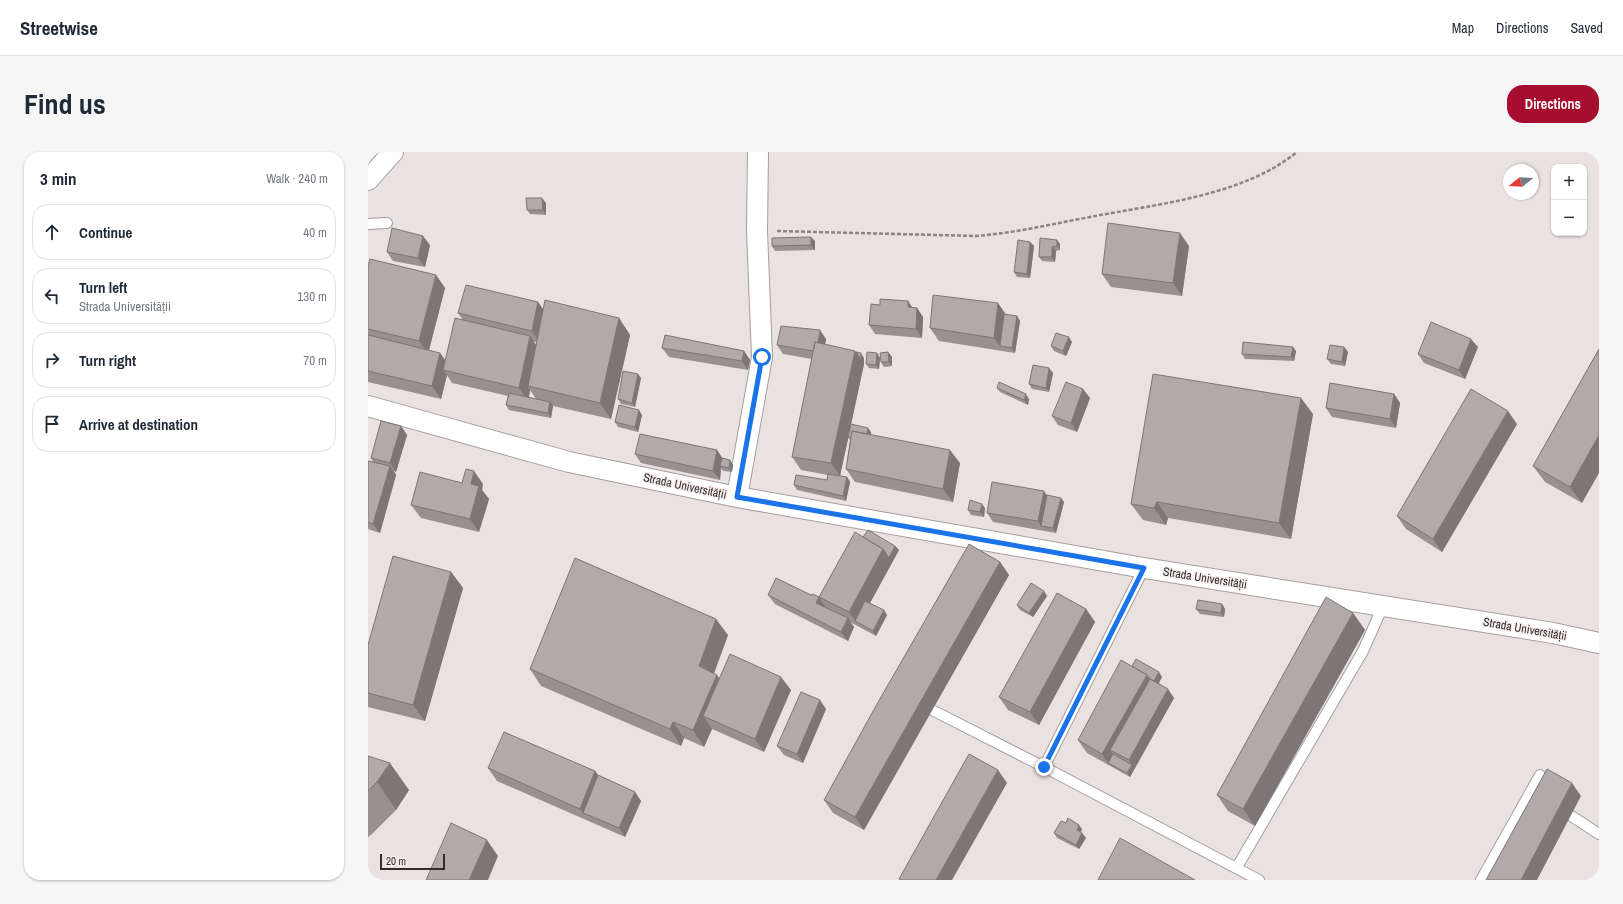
<!DOCTYPE html>
<meta charset="utf-8">
<style>
:root{--surface:#fff;--page:#f6f6f7;--text:#1f2937;--muted:#747a83;--line:#e0e1e3;--accent:#a60d2e}
body{margin:0;font-family:"Archivo Narrow",sans-serif;background:var(--page);color:var(--text)}
.controls{position:absolute;right:12px;top:12px;display:grid;overflow:hidden;border-radius:8px;box-shadow:0 1px 3px #0004}
.controls button{width:36px;height:36px;display:grid;place-items:center;padding:0;border:0;border-bottom:1px solid var(--line);background:var(--surface);color:var(--text);font:20px sans-serif}
.compass{position:absolute;left:1135px;top:12px;width:36px;height:36px;border-radius:50%;background:var(--surface);box-shadow:0 1px 3px #0004;rotate:252deg}
.scale{position:absolute;left:12px;bottom:10px;width:65px;box-sizing:border-box;padding-left:4px;border:2px solid #322e2e;border-top:0;font-size:11px;line-height:14px;white-space:nowrap;color:#322e2e;-webkit-text-stroke:3px #f7eeee;paint-order:stroke}
.stop{position:absolute;width:12px;height:12px;margin:-9px;border:3px solid #1a73e8;border-radius:50%;background:#fff}
.stop.end{background:#1a73e8;border-color:#fff;box-shadow:0 1px 4px #0008}
.list{margin:0;padding:0;list-style:none}
h2{display:flex;justify-content:space-between;align-items:center;height:52px;margin:0;padding:0 16px;font-size:17px}
h2 small{font-size:13px;font-weight:400;color:var(--muted)}
.list li{display:grid;grid-template-columns:26px 1fr auto;gap:12px;align-items:center;box-sizing:border-box;height:56px;margin:0 8px 8px;padding:0 8px;border:1px solid var(--line);border-radius:16px}
.list b{display:block;font-size:15px;white-space:nowrap}
.list p{margin:0;font-size:13px;white-space:nowrap;color:var(--muted)}
.list em{font-size:13px;font-style:normal;color:var(--muted)}
.icon{flex:none;width:22px;height:22px;fill:none;stroke:currentColor;stroke-width:2;stroke-linecap:round;stroke-linejoin:round}
.map{position:relative;flex:none;width:1231px;height:728px;overflow:hidden;border-radius:16px}
header{display:flex;align-items:center;gap:24px;box-sizing:border-box;height:56px;padding:0 20px;background:var(--surface);border-bottom:1px solid var(--line)}
header strong{font-size:19px}
nav{display:flex;gap:22px;margin-inline-start:auto;font-size:14px}
.intro{display:flex;align-items:center;justify-content:space-between;box-sizing:border-box;height:96px;padding:0 24px}
h1{margin:0;font-size:28px}
.button{padding:10px 18px;border-radius:16px;background:var(--accent);color:#fff;font-size:14px;font-weight:700}
main{display:flex;gap:24px;padding:0 24px}
aside{flex:1;background:var(--surface);border-radius:16px;box-shadow:0 1px 3px #0004}
.map>svg:first-child{display:block}
.lines{fill:none;stroke-linecap:round;stroke-linejoin:round}
.service-casing{stroke:#a69e9d;stroke-width:12}
.minor-casing{stroke:#a69e9d;stroke-width:22}
.path{stroke:#8a8484;stroke-width:2.5;stroke-dasharray:4 2;stroke-linecap:butt}
.service{stroke:#fff;stroke-width:10}
.minor{stroke:#fff;stroke-width:20}
.wall{fill:#999191;fill-rule:evenodd}
.shaded-wall{fill:#7d7676}
.building{fill:#b2a9a9;stroke:#7d7676}
.route{stroke:#1a73e8;stroke-width:5}
.labels{text-anchor:middle;dominant-baseline:central;stroke-width:3;stroke-linejoin:round;paint-order:stroke}
.street-label{font-size:12px;fill:#322e2e;stroke:#f7eeee}
</style>
<header>
<strong>Streetwise</strong>
<nav><a>Map</a><a>Directions</a><a>Saved</a></nav>
</header>
<div class="intro"><h1>Find us</h1><a class="button">Directions</a></div>
<main>
<aside>
<h2>3 min<small>Walk · 240 m</small></h2>
<ul class="list">
<li><svg class="icon" aria-label="ahead" viewBox="0 0 24 24"><path d="M12 20V5M6 11l6-6 6 6"/></svg><div><b>Continue</b></div><em>40 m</em></li>
<li><svg class="icon" aria-label="left" viewBox="0 0 24 24"><path d="M17 20v-9H6M10 6l-5 5 5 5"/></svg><div><b>Turn left</b><p>Strada Universității</p></div><em>130 m</em></li>
<li><svg class="icon" aria-label="right" viewBox="0 0 24 24"><path d="M7 20v-9h11M14 6l5 5-5 5"/></svg><div><b>Turn right</b></div><em>70 m</em></li>
<li><svg class="icon" aria-label="arrive" viewBox="0 0 24 24"><path d="M6 21V4h12l-3 4 3 4H6"/></svg><div><b>Arrive at destination</b></div></li>
</ul>
</aside>
<div class="map">
<svg width="1231" height="728" viewBox="0 0 1231 728">
<rect width="100%" height="100%" fill="#eae1e1"/>
<g class="lines">
<g class="service-casing">
<path id="service" d="M0 72 19 71
M566 559 676 615 891 728
M676 615 776 416
M1205 665 1231 682
M869 715 995 499 1015 454
M1113 728 1172 623"/>
</g>
<g class="minor-casing">
<path id="minor" d="M0 28 25 0
M0 254 201 310 369 345 776 416 1185 481 1231 491
M369 345 394 205 389 79 390 0"/>
</g>
<path class="path" d="M409 79 608 84C647 81 684 72 722 65 789 52 875 44 929 0"/>
<use href="#service" class="service"/>
<use href="#minor" class="minor"/>
</g>
<path class="wall" d="M178 51V63L162 62 159 58Z
M689 88 692 92V98L688 99 687 110 674 109 671 105Z
M447 89V98L407 99 404 94Z
M662 90 666 94 662 126 649 125 646 120Z
M62 93 57 115 25 109 19 100Z
M821 94 814 144 743 135 734 122Z
M0 114 68 123 77 136 61 198 72 201 78 209 95 168 90 161 170 150 175 157 251 166 262 183 243 267 185 254 183 266 141 258 138 253 140 244 84 231 79 223 73 247 0 230ZM165 190H169L168 193ZM162 238 168 247 161 245Z
M540 149 544 156H549L555 165 554 186 507 182 501 173 512 153Z
M638 163 649 164 652 169 647 201 571 189 562 176Z
M458 187 457 192 487 199 488 200 496 206V212L483 272 503 280V283L592 311 585 350 487 330 478 317 482 288 480 285 482 278 472 324 479 325 482 330 478 349 429 338 426 333 459 328 460 323 433 318 424 305 444 207 415 202 409 193Z
M704 190 698 204 686 199 683 194Z
M976 195 980 200 977 214 963 212 959 207Z
M1110 195 1097 227 1056 211 1050 202Z
M294 196 376 199 382 208 380 218 301 205Z
M1231 197 1214 351 1177 330 1165 314Z
M928 199 926 209 877 207 874 202Z
M520 200 524 205V214L516 215 513 210Z
M509 201 512 206 511 217 501 216 498 212Z
M685 221 681 240 664 237 661 232Z
M273 226 267 255 253 252 250 247Z
M629 236 661 247 660 253 632 240Z
M715 237 722 246 709 280 690 273 684 264Z
M1026 242 1032 251 1028 276 964 265 958 256Z
M945 262 923 387 800 366 798 373 775 368 763 352Z
M274 263 270 280 250 275 247 270Z
M1149 272 1074 400 1038 377 1029 364Z
M33 274 39 283 28 320 26 319 28 323 12 381 0 377V309L5 310 3 306Z
M349 298 354 306 365 313 364 320 355 319 353 316 352 328 273 311 267 302Z
M94 331 115 332 114 338 121 347 111 380 53 366 43 353Z
M679 343 696 350 688 381 625 370 619 361Z
M617 356 616 365 603 363 600 358Z
M495 385 527 394 531 398 502 451 519 463 508 484 482 470 486 475 480 489 407 452 400 443H443L451 445Z
M632 410 641 423 496 678 465 661 456 648Z
M83 420 95 436 57 569 0 555V493Z
M679 444 665 465 652 458 649 453Z
M854 452 857 457 856 465 832 462 828 457Z
M718 457 727 470 671 573 640 558 631 545Z
M985 461 997 478 887 674 860 659 849 643Z
M360 483 346 522 351 526 423 538 396 600 344 577 336 595 316 586 313 594 173 534 162 517Z
M764 514 794 525 791 531 806 546 762 625 719 601 710 588Z
M458 557 435 611 416 603 409 594Z
M0 604 41 638 28 658 4 682 0 685Z
M120 616 227 619 230 623 267 640 273 649 257 685 129 629Z
M714 677 713 680 718 686 711 697 689 686 686 681Z"/>
<path class="shaded-wall" d="M174 46 178 51V63L175 58Z
M812 81 821 94 814 144 805 131Z
M55 84 62 93 57 115 50 106Z
M443 85 447 89V98L443 93Z
M689 88 692 92V98L689 94Z
M662 90 666 94 662 126 659 122Z
M684 95 688 99 687 110 684 105Z
M68 123 77 136 60 202 51 189Z
M540 149 546 158 540 155Z
M170 150 179 163 173 192 164 179Z
M630 151 639 164 632 194 626 186Z
M549 156 555 165 554 186 548 177Z
M649 164 652 169 647 201 644 196Z
M251 166 262 183 243 267 232 251Z
M452 178 458 187 455 209 449 200Z
M162 184 171 197 160 234 162 238 160 249 151 236Z
M701 185 704 190 698 204 695 199Z
M1103 187 1110 195 1097 227 1091 218Z
M925 195 928 199 926 209 923 205Z
M976 195 980 200 977 214 974 210Z
M376 199 382 208 380 218 374 209Z
M487 199 493 207V201L496 206V212L472 324 463 311Z
M520 200 524 205V214L521 210Z
M72 201 81 214 75 218 79 223 73 247 64 234Z
M509 201 512 206 511 217 508 213Z
M681 216 685 221 681 240 678 236Z
M270 222 273 226 267 255 264 251Z
M715 237 722 246 709 280 703 271Z
M658 242 661 247 660 253 656 248Z
M1026 242 1032 251 1028 276 1022 267Z
M933 246 945 262 923 387 911 371Z
M182 250 185 254 183 266 180 261Z
M271 258 274 263 270 280 267 275Z
M1140 259 1149 272 1074 400 1065 387Z
M33 274 39 283 28 320 22 311Z
M500 276 503 280 501 291 498 287Z
M1231 283V321L1214 351 1202 335Z
M349 298 355 307 352 314 353 316 352 328 345 319Z
M582 298 592 311 585 350 575 337Z
M362 308 365 313 364 320 361 316Z
M22 314 28 323 12 381 5 372Z
M106 319 115 332 114 338 121 347 111 380 102 367 103 332Z
M479 325 482 330 478 349 475 344Z
M676 339 682 348 673 374 670 369Z
M693 346 696 350 688 381 685 376Z
M789 350 800 366 798 373 786 356Z
M614 352 617 356 616 365 612 360Z
M527 394 531 398 491 471 487 469 490 473 481 460 515 397Z
M632 410 641 423 496 678 487 665Z
M83 420 95 436 57 569 45 553Z
M676 439 679 444 665 465 661 461Z
M451 445 457 454 455 460 448 451Z
M854 452 857 457 856 465 853 461Z
M718 457 727 470 671 573 662 560Z
M516 458 519 463 508 484 505 479Z
M985 461 997 478 887 674 875 657Z
M480 466 486 475 480 489 473 480Z
M348 467 360 483 342 531 331 514Z
M791 520 794 525 788 535 742 598 748 607 740 611 734 602 779 523Z
M349 523 361 540 335 564 344 577 336 595 325 578Z
M413 525 423 538 396 600 387 587Z
M800 537 806 546 762 625 759 621 764 613 761 608Z
M452 548 458 557 435 611 429 602Z
M305 570 316 586 313 594 302 577Z
M22 611 41 638 28 658 9 630Z
M630 618 639 631 584 728H568Z
M227 619 236 632 215 661 212 657Z
M1204 631 1213 644 1169 728H1153Z
M267 640 273 649 257 685 251 676Z
M711 673 714 677 712 682 709 678Z
M714 681 718 686 711 697 708 693Z
M119 688 130 704 120 728H101Z"/>
<path class="building" d="M158 46H174L175 58H159Z
M740 71 812 81 805 131 734 122Z
M24 76 55 84 50 106 19 100Z
M443 85V93L404 94V86Z
M672 86 689 88V94L684 95V105H671Z
M650 88 662 90 659 122 646 120Z
M2 107 68 123 51 189 0 177V114Z
M98 133 170 150 164 179 90 161Z
M565 143 630 151 626 186 562 176Z
M512 147 540 149V155L549 156 548 177 501 173 503 152 512 153Z
M177 148 251 166 232 251 160 234Z
M636 162 649 164 644 196 632 194Z
M87 166 162 184 151 236 75 218Z
M1063 170 1103 187 1091 218 1050 202Z
M413 174 452 178 450 191 447 190 445 199 409 193Z
M688 181 701 185 695 199 683 194Z
M0 183 72 201 64 234 0 219Z
M297 183 376 199 374 209 294 196Z
M447 190 487 199 463 311 424 305Z
M875 190 925 195 923 205 874 202Z
M962 193 976 195 974 210 959 207Z
M1231 197V283L1202 335 1165 314Z
M488 200 493 201V207Z
M499 200 509 201 508 213 498 212Z
M520 200 521 210H513L512 201Z
M665 213 681 216 678 236 661 232Z
M255 219 270 222 264 251 250 247Z
M785 222 933 246 911 371 789 350 786 356 763 352Z
M631 230 658 242 656 248 629 236Z
M698 230 715 237 703 271 684 264Z
M962 231 1026 242 1022 267 958 256Z
M1103 237 1140 259 1065 387 1029 364Z
M141 241 182 250 180 261 138 253Z
M251 253 271 258 267 275 247 270Z
M13 269 33 274 22 311 3 306Z
M483 272 500 276 499 282 484 279 483 285H480Z
M484 279 582 298 575 337 478 317Z
M272 282 349 298 345 319 267 302Z
M354 306 362 308 361 316 352 314Z
M0 309 22 314 5 372 0 370Z
M98 317 106 319 103 332 111 334 102 367 43 353 52 320 94 331Z
M460 322 479 325 475 344 426 333 428 323 459 328Z
M624 330 676 339 670 369 619 361Z
M679 343 693 346 685 376 673 374Z
M602 348 614 352 612 360 600 358Z
M500 378 527 394 521 406 515 397 495 385Z
M487 380 515 397 481 460 451 445Z
M601 392 632 410 487 665 456 648 509 552Z
M25 404 83 420 45 553 0 541V493Z
M207 406 348 467 331 514 349 523 325 578 305 570 302 577 162 517Z
M408 426 443 443 445 442 451 445 448 451 480 466 473 480 400 443Z
M663 431 676 439 661 461 649 453Z
M689 441 718 457 662 560 631 545Z
M958 445 985 461 875 657 849 643Z
M830 448 854 452 853 461 828 457Z
M497 449 516 458 505 479 487 469Z
M362 502 413 525 387 587 335 564Z
M768 507 791 520 786 529 782 527 779 523 764 514Z
M753 508 779 523 734 602 710 588Z
M782 527 800 537 761 608 742 598Z
M433 540 452 548 429 602 409 594Z
M136 580 227 619 212 657 120 616Z
M601 602 630 618 568 728H533L531 727Z
M745 602 764 613 759 621 740 611Z
M0 604 22 611 9 630 0 639Z
M1179 617 1204 631 1153 728H1118Z
M230 623 267 640 251 676 215 661Z
M700 666 711 673 709 678 714 681 708 693 686 681 693 669 698 671Z
M83 671 119 688 101 728H58Z
M752 686 827 728H730Z"/>
<g class="lines">
<path class="route" d="M394 205 369 345 776 416 676 615"/>
</g>
<g class="labels">
<g class="street-label">
<text transform="translate(317 334) rotate(12)">Strada Universității</text>
<text transform="translate(837 426) rotate(9)">Strada Universității</text>
<text transform="translate(1157 477) rotate(10)">Strada Universității</text>
</g>
</g>
</svg>
<div class="controls">
<button>+</button>
<button>−</button>
</div>
<svg class="compass" viewBox="-18 -18 36 36"><path d="M0-13l5 13h-10z" fill="#e53935"/><path d="M0 13l5-13h-10z" fill="#747a83"/></svg>
<div class="scale">20 m</div>
<div class="stop" style="left:394px;top:205px"></div>
<div class="stop end" style="left:676px;top:615px"></div>
</div>
</main>
